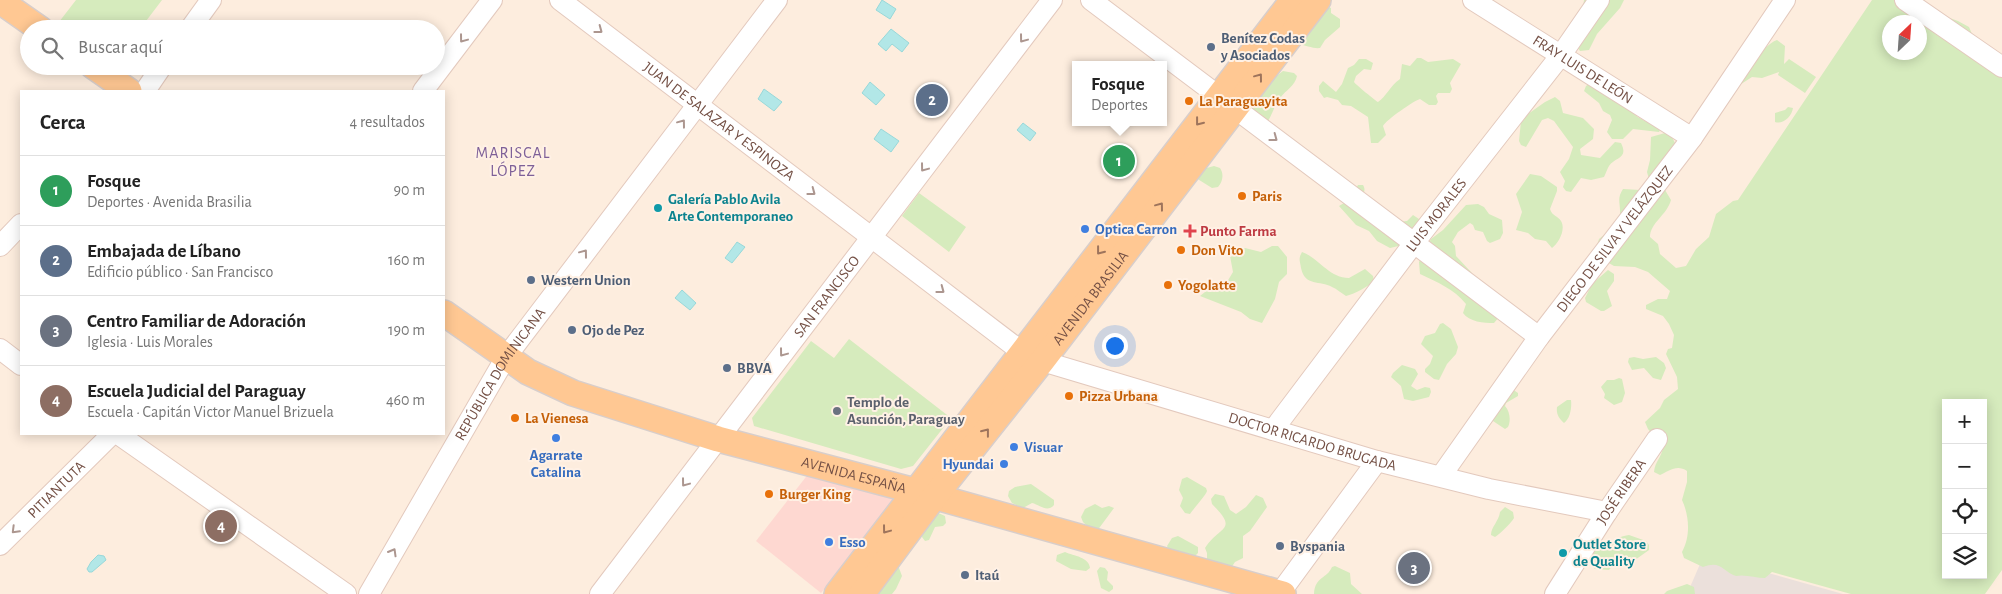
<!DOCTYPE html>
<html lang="es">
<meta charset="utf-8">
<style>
:root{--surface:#fff;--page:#f2f2f2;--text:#222;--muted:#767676;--line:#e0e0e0;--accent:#1a73e8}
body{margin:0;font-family:"Alegreya Sans",sans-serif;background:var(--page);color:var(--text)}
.controls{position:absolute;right:15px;bottom:15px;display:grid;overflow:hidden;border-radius:0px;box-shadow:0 2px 12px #0003}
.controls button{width:45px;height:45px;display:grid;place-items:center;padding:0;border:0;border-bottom:1px solid var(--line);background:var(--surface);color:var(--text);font:25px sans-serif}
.compass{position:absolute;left:1882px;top:15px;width:45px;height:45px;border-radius:50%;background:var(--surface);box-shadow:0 2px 12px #0003;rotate:25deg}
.you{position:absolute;left:1114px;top:345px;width:18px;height:18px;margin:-12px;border:4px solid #fff;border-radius:50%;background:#1a73e8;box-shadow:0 0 0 8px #1a73e833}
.badge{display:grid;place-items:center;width:32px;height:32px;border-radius:50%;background:var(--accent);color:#fff;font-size:16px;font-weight:700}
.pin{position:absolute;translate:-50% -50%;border:2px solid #fff;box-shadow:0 1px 5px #0006}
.popup{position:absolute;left:1072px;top:61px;width:95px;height:65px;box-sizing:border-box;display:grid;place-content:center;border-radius:0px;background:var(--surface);filter:drop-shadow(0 1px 4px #0005);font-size:16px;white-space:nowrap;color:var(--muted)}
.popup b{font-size:19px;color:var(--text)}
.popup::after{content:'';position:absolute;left:50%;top:100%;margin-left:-10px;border:10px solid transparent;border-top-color:var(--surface)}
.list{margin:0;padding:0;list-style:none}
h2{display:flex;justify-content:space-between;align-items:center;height:65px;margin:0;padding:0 20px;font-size:21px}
h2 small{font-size:16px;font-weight:400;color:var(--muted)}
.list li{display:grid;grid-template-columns:32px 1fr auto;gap:15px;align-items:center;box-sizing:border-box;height:70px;padding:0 20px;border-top:1px solid var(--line)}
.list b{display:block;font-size:19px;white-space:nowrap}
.list p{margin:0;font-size:16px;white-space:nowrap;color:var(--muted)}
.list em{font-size:16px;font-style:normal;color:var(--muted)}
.icon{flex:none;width:28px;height:28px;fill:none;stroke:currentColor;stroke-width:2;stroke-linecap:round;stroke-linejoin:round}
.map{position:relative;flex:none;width:2002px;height:594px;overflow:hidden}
.search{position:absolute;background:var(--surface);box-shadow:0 2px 12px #0003;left:20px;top:20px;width:425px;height:55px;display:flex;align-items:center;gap:12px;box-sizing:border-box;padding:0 18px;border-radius:28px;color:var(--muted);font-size:19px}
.panel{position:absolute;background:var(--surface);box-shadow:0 2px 12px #0003;left:20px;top:90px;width:425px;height:345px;border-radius:0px}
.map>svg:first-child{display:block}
.commercial{fill:#fed8d1}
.industrial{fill:#ebe0db}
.green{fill:#d6ebbd;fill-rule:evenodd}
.water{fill:#b2e7e7;stroke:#98d8d9}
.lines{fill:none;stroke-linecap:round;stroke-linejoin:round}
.minor-casing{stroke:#e3c9bd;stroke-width:22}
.major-casing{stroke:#d8cecb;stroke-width:28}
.minor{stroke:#fff;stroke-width:20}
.major{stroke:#ffc893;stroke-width:25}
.oneway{stroke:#ac968f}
.oneway2{stroke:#9e745c}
.service-dot{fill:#5c6f8a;stroke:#fff1e5;stroke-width:2}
.food-dot{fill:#e8710a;stroke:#fff1e5;stroke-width:2}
.culture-dot{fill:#0f9aa8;stroke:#fff1e5;stroke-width:2}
.shop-dot{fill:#3f7fe0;stroke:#fff1e5;stroke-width:2}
.health-dot{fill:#e0444e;stroke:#fff1e5;stroke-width:2}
.worship-dot{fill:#6b7280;stroke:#fff1e5;stroke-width:2}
.labels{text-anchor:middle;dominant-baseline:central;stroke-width:4;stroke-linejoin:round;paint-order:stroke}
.service-label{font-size:15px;font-weight:bold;fill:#4e5e75;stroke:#fff1e5;text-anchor:start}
.street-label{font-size:15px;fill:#745045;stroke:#fff1e5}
.food-label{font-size:15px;font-weight:bold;fill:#c56008;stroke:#fff1e5;text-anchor:start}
.culture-label{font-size:15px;font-weight:bold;fill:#0d838f;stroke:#fff1e5;text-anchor:start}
.shop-label{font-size:15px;font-weight:bold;fill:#366cbe;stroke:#fff1e5;text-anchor:start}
.health-label{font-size:15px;font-weight:bold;fill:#be3a42;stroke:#fff1e5;text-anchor:start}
.worship-label{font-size:15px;font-weight:bold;fill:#5b616d;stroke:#fff1e5;text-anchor:start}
.neighbourhood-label{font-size:16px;letter-spacing:1px;fill:#7e6098;stroke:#fff1e5}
</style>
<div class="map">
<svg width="2002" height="594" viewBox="0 0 2002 594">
<rect width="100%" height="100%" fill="#fdedde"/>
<path class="commercial" d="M809 473 896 500 821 593 756 541Z"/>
<path class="industrial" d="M1704 555 1843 594H1687Z"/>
<path class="green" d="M76 0H162L140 29H69L59 22Z
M1584 0H1624L1620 8 1597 34 1589 50 1580 51 1578 48Z
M1872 0H1899L1958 21 1969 27 1975 41 2002 62V570L1985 594H1851L1772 572 1765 578C1756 578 1745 574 1736 576 1722 571 1721 560 1703 567L1684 558 1682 552C1691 536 1689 515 1682 500L1687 482V471C1677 464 1669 471 1660 475L1654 472C1655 461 1662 457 1663 447L1648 429 1645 422 1660 408 1664 400 1678 389 1677 377 1666 354 1668 349 1672 348 1674 335 1669 324 1663 316 1646 309V305L1658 299H1667L1670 291 1648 272 1635 267 1614 266 1600 258 1597 245 1599 239C1606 233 1621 223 1620 211 1620 202 1617 198 1623 189L1640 190 1649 179 1647 172 1650 160 1651 137 1665 133 1672 137 1675 143 1665 185V190L1671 200C1667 215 1650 223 1650 237L1658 244 1660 254 1676 268 1686 266 1696 249 1709 237 1716 214 1733 201 1738 200ZM1890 22H1920V52H1890ZM1946 403H1983V575H1946Z
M1326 6 1331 8V13L1340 19V27L1325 40 1320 48C1314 49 1305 45 1298 44Z
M1777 40 1785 46 1784 64 1789 59 1816 77 1805 93 1778 75 1779 72 1762 78 1752 77 1735 88C1746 74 1761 46 1777 40Z
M1417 58H1421L1428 62 1453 59 1461 64 1450 83 1452 89 1450 93H1438L1436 96 1438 102 1436 105H1429L1420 99C1415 100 1386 120 1383 126L1386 135 1378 143H1371L1368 117 1351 106 1342 105 1338 100 1327 97 1324 98 1319 91V86L1323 81 1336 92 1342 84 1348 68 1354 65 1359 59H1366L1373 63 1371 70 1364 69 1356 76 1354 82C1355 84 1376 101 1378 102 1386 97 1390 86 1400 79L1402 64 1410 66Z
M1283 71 1294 73 1297 76C1295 86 1286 90 1280 98 1274 106 1272 116 1266 124L1247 107 1266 84Z
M1590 83 1632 111C1637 120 1652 122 1660 130L1659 132 1633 129 1623 139H1612L1607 132 1612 120 1610 115 1603 111 1599 103 1584 91 1586 86Z
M1555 97 1560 101 1563 113 1583 118 1594 129 1593 139 1580 149 1581 155 1600 158 1615 142 1621 143C1629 159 1615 157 1609 166 1607 169 1606 173 1604 177L1591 180 1581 178 1571 192 1566 191 1563 187 1565 181 1560 172 1569 159 1573 147 1554 121 1548 118 1542 120 1526 147 1521 145 1519 141 1521 121 1528 114 1545 102Z
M1788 107 1793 108C1792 116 1783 125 1775 122V113L1785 110Z
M1214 166 1220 168C1224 174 1223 181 1218 187L1212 188 1196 178 1203 169Z
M1530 174 1541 176 1557 187V191L1550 209C1552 216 1558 216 1561 221 1566 229 1559 243 1552 248L1546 241 1535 239 1528 233 1516 230 1522 212 1516 194Z
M1358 185H1363C1366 190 1364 193 1361 198L1389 211 1398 222 1407 221 1413 215 1419 219V231L1407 244 1390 248 1377 241 1369 231 1356 225 1339 206 1349 200Z
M919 193 966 227 949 252 902 216Z
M1478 204 1484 207 1489 214 1502 220 1503 233 1500 239 1490 243 1487 241 1483 232 1475 230 1473 225 1470 223 1458 232 1452 242 1455 246 1456 256 1471 272 1499 317 1494 323C1484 323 1469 322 1463 313L1466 304C1454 289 1437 282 1420 274L1419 262 1431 239 1443 230 1466 205Z
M1272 246H1278L1287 257V274L1279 282 1275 299 1262 323 1250 319 1241 312 1200 296 1210 288 1224 287 1233 272 1230 256 1245 248 1261 252Z
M1302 252C1319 258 1329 278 1349 278L1365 269 1373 276 1374 281C1368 287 1354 294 1346 296 1341 293 1337 289 1332 287 1320 280 1305 287 1301 268 1300 261 1298 259 1302 252Z
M1608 270 1614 274V281L1607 291 1612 306 1604 311H1601L1586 302 1585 298 1592 284Z
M1443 323 1451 329 1458 347 1456 354 1447 364 1439 380 1434 379 1425 372V369L1430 364 1433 356 1421 344 1425 336 1435 333 1440 324Z
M849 339 951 418 913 466 901 469 754 426 752 418 811 341 834 358Z
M1634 357 1643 359 1656 357 1664 363 1666 368 1661 380 1653 378 1644 368 1632 370 1628 362 1629 358Z
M1402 365 1415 369 1418 374 1411 386 1417 390 1425 387 1430 388 1431 392 1429 397 1413 401 1404 399 1401 386 1391 377 1393 373Z
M1619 378 1622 379 1625 393 1622 402 1614 405 1604 398 1605 394 1601 387 1607 380H1614Z
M1512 389 1518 393V396L1506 403 1505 406C1510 411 1511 421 1508 427L1505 429 1493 421 1491 415Z
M1567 400H1571C1572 408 1570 419 1564 423 1559 419 1556 414 1557 407Z
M1187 477 1206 488 1207 491C1206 495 1194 508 1190 514L1185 513 1180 506 1183 498 1179 490 1182 479Z
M1031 484 1054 500V505C1047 513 1040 505 1032 503L1023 508 1012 503 1008 496 1009 491 1015 487Z
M1215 494 1224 496 1230 510 1236 514 1246 507 1256 495 1263 498 1267 507 1250 531 1243 536V558L1235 562 1231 568 1207 561V553L1205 548C1220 525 1239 531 1212 504L1211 499Z
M1095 504 1102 508 1109 506 1114 508 1097 531 1091 530 1083 522 1081 517 1085 509Z
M1505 507 1513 512 1514 518C1511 523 1500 534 1495 537L1491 535C1491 527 1499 521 1500 512Z
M936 512 945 516 946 523 943 526 935 527 929 540 925 541 922 537 923 530Z
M1629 535 1646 541 1649 545V550L1635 560 1617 561 1609 570 1595 569 1587 561C1592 550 1597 550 1607 547 1615 544 1614 537 1629 535Z
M1178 536 1198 547V553L1194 557 1169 551 1167 546 1172 538Z
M1065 552C1074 556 1089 557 1090 568L1086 571 1071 569 1056 561 1057 555Z
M1335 566 1350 573 1351 584 1362 594H1314C1315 576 1327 579 1332 567Z
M894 567 899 568 902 576 896 589 892 594H873Z
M1100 567 1105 568 1108 572 1107 580 1113 586V589L1109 592 1101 588 1097 571Z
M1687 584 1694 587 1695 594H1664L1667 591Z"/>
<path class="water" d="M882 0 896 9 890 19 876 10Z
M891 29 909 43 902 52 892 44 886 51 878 44Z
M870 82 885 95 876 105 862 93Z
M764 89 782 102 774 111 758 99Z
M1023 123 1036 133 1030 141 1017 130Z
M881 129 899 141 891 152 874 139Z
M737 242 745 247 732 263 725 258Z
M682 290 696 303 690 310 675 298Z
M98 555 104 556 106 560 92 572H89L87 569 91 562Z"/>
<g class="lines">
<g class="minor-casing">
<g id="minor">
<path id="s1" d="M560 0 1022 352 1042 361 1377 461 1489 489 1607 512"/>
<path d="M1091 0 1539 337"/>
<path id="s2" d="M1473 0 1692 138"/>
<path d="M1905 0 2002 67"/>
<path d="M190 29 211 0"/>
<path d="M145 91 162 66"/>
<path d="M423 91 492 0"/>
<path d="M0 246 21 224"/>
<path d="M0 349 21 365"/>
<path id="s3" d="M1273 430 1414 243 1561 55 1599 0"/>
<path d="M118 434 346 594"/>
<path id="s4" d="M1441 476 1539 337 1692 138 1785 0"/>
<path id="s5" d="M0 545 112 434"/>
<path d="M1280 593 1377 461"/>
<path id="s6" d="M369 594 506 357 777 0"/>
<path id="s7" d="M600 594 1052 0"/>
<path id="s8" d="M1555 594 1607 512 1657 439"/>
</g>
</g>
<g class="major-casing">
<g id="major">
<path d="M0 1 40 29"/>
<path d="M93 66 129 91"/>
<path id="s9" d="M444 313 528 372 573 393 718 439 915 491 1283 594"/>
<path d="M837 594 1293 0"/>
<path id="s10" d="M862 594 934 497 1042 361 1318 0"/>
</g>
</g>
<use href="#minor" class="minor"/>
<use href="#major" class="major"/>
</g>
<defs><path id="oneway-chevron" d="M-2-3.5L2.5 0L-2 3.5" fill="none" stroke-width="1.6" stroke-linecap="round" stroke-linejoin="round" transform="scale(1.25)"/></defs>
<g class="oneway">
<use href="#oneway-chevron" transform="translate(599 30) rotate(37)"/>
<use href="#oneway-chevron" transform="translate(463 39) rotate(127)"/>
<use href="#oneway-chevron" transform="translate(1023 39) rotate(127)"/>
<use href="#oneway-chevron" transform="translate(682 123) rotate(-53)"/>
<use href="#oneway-chevron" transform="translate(1274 138) rotate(37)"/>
<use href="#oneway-chevron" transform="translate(924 168) rotate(127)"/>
<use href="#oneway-chevron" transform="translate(812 192) rotate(37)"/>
<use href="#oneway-chevron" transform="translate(584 253) rotate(-53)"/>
<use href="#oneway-chevron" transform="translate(941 290) rotate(37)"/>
<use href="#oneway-chevron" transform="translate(783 353) rotate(127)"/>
<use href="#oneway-chevron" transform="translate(685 483) rotate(127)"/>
<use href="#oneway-chevron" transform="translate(15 530) rotate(135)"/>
<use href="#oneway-chevron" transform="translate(393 552) rotate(-60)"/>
</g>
<g class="oneway2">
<use href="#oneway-chevron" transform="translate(1259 77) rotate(-53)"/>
<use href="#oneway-chevron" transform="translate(1199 122) rotate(128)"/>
<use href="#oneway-chevron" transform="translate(1160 206) rotate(-53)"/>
<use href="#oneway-chevron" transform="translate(1100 251) rotate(128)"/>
<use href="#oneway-chevron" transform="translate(986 432) rotate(-52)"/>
<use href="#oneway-chevron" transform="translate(886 530) rotate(127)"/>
</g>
<g class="service-dot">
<circle cx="1211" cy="47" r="5"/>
<circle cx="531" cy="280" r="5"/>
<circle cx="572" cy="330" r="5"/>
<circle cx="727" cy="368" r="5"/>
<circle cx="1280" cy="546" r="5"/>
<circle cx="965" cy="575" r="5"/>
</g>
<g class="food-dot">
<circle cx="1189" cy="101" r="5"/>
<circle cx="1242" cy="196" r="5"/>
<circle cx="1181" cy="250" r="5"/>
<circle cx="1168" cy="285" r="5"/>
<circle cx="1069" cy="396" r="5"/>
<circle cx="515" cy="418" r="5"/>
<circle cx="769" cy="494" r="5"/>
</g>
<g class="culture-dot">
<circle cx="658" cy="208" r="5"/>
<circle cx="1563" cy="553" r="5"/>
</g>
<g class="shop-dot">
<circle cx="1085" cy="229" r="5"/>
<circle cx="556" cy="438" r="5"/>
<circle cx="1014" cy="447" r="5"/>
<circle cx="1004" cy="464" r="5"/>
<circle cx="829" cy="542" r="5"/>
</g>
<path class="health-dot" d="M1187.5 223.5h5v5h5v5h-5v5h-5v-5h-5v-5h5z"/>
<circle class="worship-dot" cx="837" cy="411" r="5"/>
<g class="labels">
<g class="service-label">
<text x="1221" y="38">Benítez Codas<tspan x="1221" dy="17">y Asociados</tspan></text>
<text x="541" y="280">Western Union</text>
<text x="582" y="330">Ojo de Pez</text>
<text x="737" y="368">BBVA</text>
<text x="1290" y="546">Byspania</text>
<text x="975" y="575">Itaú</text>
</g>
<g class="street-label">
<text stroke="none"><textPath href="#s2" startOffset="130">FRAY LUIS DE LEÓN</textPath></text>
<text stroke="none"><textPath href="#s1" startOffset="200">JUAN DE SALAZAR Y ESPINOZA</textPath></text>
<text stroke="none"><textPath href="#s3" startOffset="270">LUIS MORALES</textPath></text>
<text stroke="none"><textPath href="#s4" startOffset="294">DIEGO DE SILVA Y VELÁZQUEZ</textPath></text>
<text stroke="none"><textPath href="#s7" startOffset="374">SAN FRANCISCO</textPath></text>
<text stroke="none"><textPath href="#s10" startOffset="374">AVENIDA BRASILIA</textPath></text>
<text stroke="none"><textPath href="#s6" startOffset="256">REPÚBLICA DOMINICANA</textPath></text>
<text stroke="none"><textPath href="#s1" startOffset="885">DOCTOR RICARDO BRUGADA</textPath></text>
<text stroke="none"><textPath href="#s9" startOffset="445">AVENIDA ESPAÑA</textPath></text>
<text stroke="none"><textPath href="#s5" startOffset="79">PITIANTUTA</textPath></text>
<text stroke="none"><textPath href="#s8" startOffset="122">JOSÉ RIBERA</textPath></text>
</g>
<g class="food-label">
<text x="1199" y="101">La Paraguayita</text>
<text x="1252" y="196">Paris</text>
<text x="1191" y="250">Don Vito</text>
<text x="1178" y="285">Yogolatte</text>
<text x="1079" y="396">Pizza Urbana</text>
<text x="525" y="418">La Vienesa</text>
<text x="779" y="494">Burger King</text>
</g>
<g class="culture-label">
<text x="668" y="199">Galería Pablo Avila<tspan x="668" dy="17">Arte Contemporaneo</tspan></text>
<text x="1573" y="544">Outlet Store<tspan x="1573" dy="17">de Quality</tspan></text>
</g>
<g class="shop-label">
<text x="1095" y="229">Optica Carron</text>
<text x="1024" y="447">Visuar</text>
<text x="556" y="455" text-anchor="middle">Agarrate<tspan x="556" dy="17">Catalina</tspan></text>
<text x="994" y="464" text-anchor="end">Hyundai</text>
<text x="839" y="542">Esso</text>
</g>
<g class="health-label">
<text x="1200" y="231">Punto Farma</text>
</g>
<g class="worship-label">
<text x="847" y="402">Templo de<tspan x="847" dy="17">Asunción, Paraguay</tspan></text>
</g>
<g class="neighbourhood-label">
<text x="513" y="153">MARISCAL<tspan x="513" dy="18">LÓPEZ</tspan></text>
</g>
</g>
</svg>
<div class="controls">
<button>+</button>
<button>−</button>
<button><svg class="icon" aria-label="locate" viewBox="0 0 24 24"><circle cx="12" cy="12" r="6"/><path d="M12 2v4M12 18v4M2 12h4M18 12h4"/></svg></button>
<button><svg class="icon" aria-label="layers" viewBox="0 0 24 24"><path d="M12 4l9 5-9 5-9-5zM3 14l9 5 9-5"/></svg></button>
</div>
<svg class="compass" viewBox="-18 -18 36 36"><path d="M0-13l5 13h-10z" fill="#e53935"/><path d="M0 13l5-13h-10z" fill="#767676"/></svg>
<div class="you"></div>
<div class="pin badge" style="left:1119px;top:161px;background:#2e9e5b">1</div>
<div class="popup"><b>Fosque</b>Deportes</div>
<div class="pin badge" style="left:932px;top:100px;background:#5c6f8a">2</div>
<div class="pin badge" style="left:1414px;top:568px;background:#6b7280">3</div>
<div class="pin badge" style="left:221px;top:526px;background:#8d6e63">4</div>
<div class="search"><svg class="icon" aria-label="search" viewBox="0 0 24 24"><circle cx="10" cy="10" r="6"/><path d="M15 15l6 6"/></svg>Buscar aquí</div>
<section class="panel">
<h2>Cerca<small>4 resultados</small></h2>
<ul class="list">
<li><span class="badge" style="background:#2e9e5b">1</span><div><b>Fosque</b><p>Deportes · Avenida Brasilia</p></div><em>90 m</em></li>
<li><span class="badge" style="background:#5c6f8a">2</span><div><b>Embajada de Líbano</b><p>Edificio público · San Francisco</p></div><em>160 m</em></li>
<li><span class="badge" style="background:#6b7280">3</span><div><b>Centro Familiar de Adoración</b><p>Iglesia · Luis Morales</p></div><em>190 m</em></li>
<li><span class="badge" style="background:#8d6e63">4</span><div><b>Escuela Judicial del Paraguay</b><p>Escuela · Capitán Victor Manuel Brizuela</p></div><em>460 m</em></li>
</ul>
</section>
</div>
